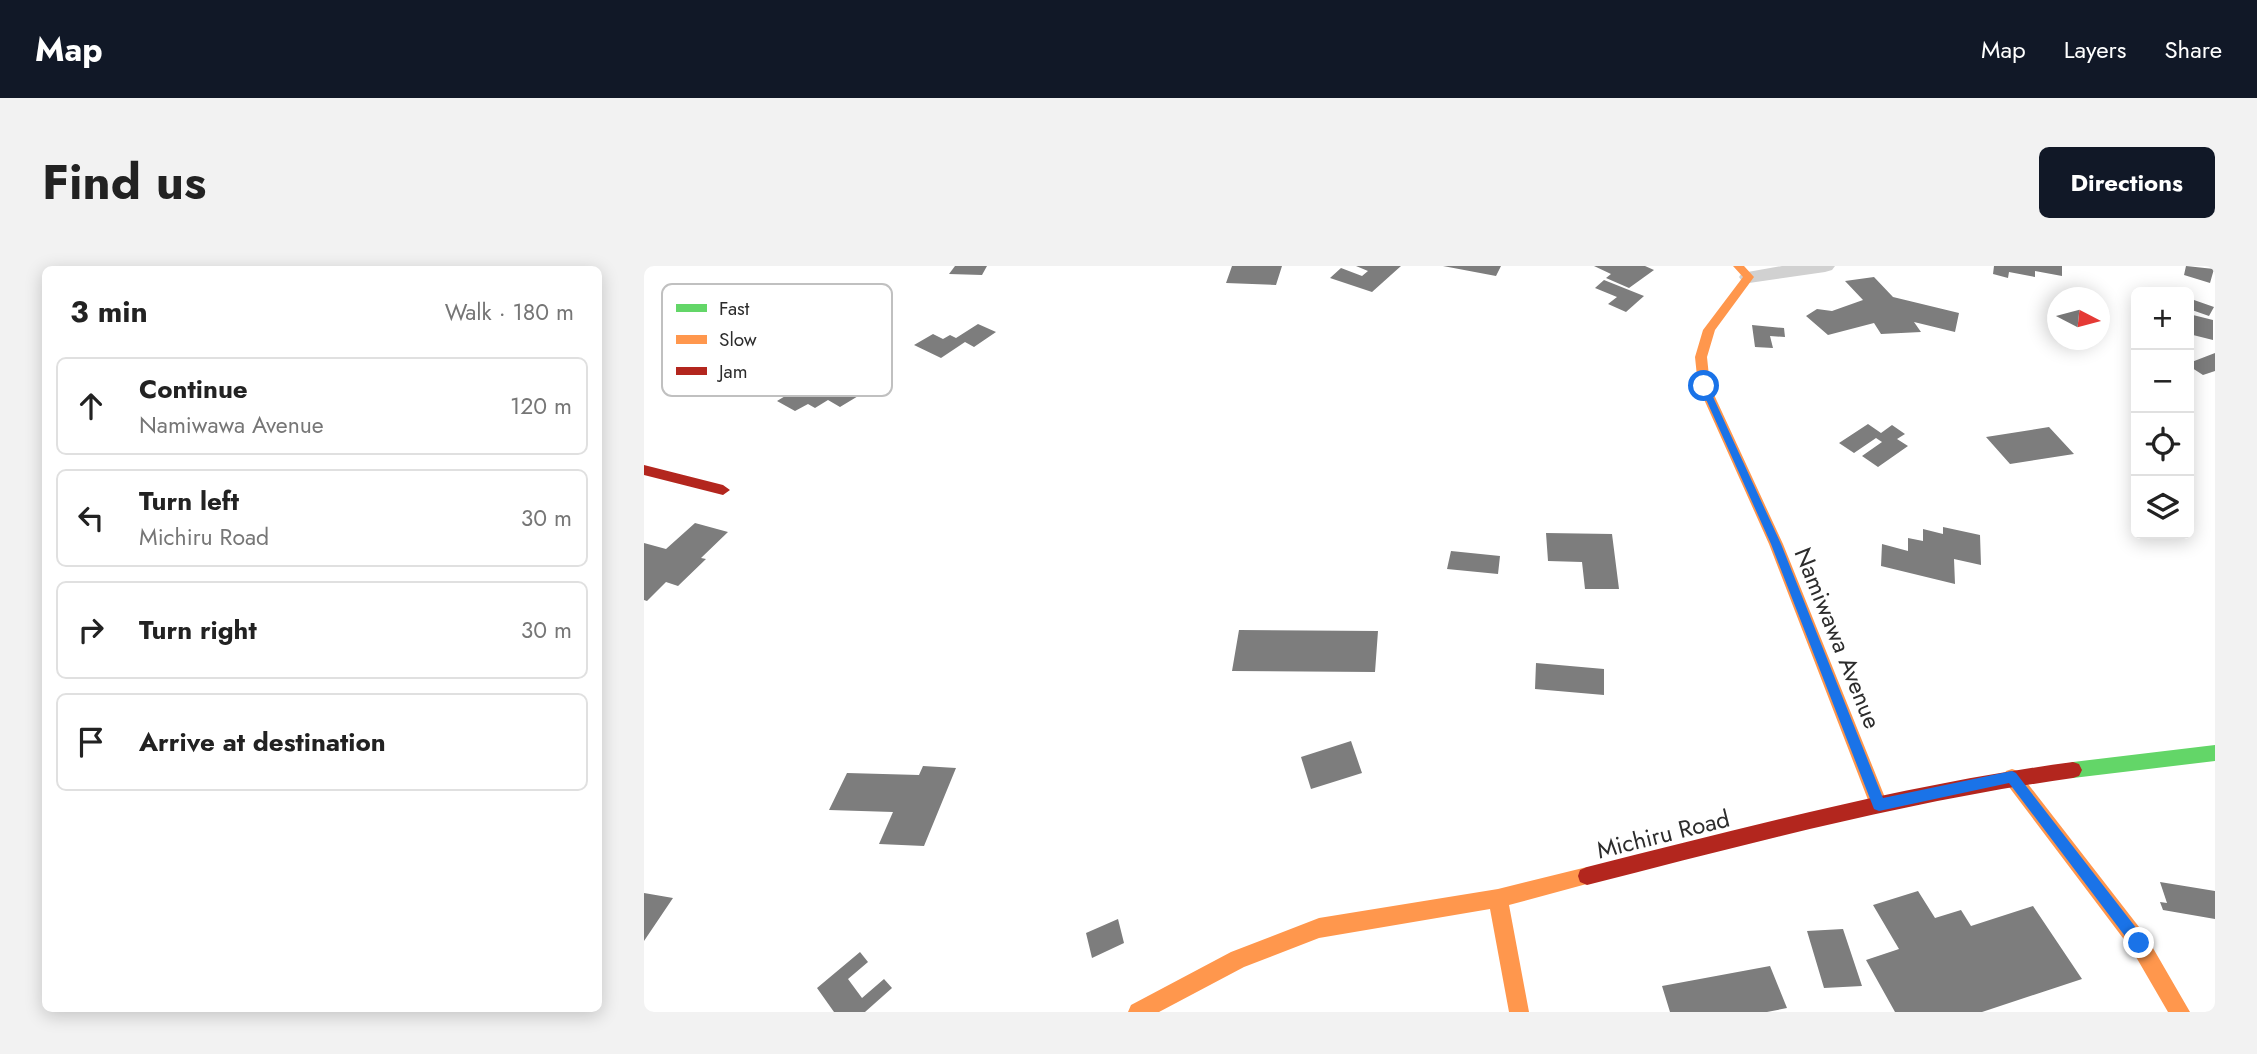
<!DOCTYPE html>
<meta charset="utf-8">
<style>
:root{--surface:#fff;--page:#f2f2f2;--text:#222;--muted:#767676;--line:#e0e0e0;--accent:#111827}
body{margin:0;font-family:Jost,sans-serif;background:var(--page);color:var(--text)}
.controls{position:absolute;right:21px;top:21px;display:grid;overflow:hidden;border-radius:10px;box-shadow:0 4px 18px #0003}
.controls button{width:63px;height:63px;display:grid;place-items:center;padding:0;border:0;border-bottom:2px solid var(--line);background:var(--surface);color:var(--text);font:35px sans-serif}
.compass{position:absolute;left:1403px;top:21px;width:63px;height:63px;border-radius:50%;background:var(--surface);box-shadow:0 4px 18px #0003;rotate:96deg}
.stop{position:absolute;width:21px;height:21px;margin:-16px;border:5px solid #1a73e8;border-radius:50%;background:#fff}
.stop.end{background:#1a73e8;border-color:#fff;box-shadow:0 2px 7px #0008}
.list{margin:0;padding:0;list-style:none}
h2{display:flex;justify-content:space-between;align-items:center;height:91px;margin:0;padding:0 28px;font-size:30px}
h2 small{font-size:23px;font-weight:400;color:var(--muted)}
.list li{display:grid;grid-template-columns:46px 1fr auto;gap:21px;align-items:center;box-sizing:border-box;height:98px;margin:0 14px 14px;padding:0 14px;border:2px solid var(--line);border-radius:10px}
.list b{display:block;font-size:26px;white-space:nowrap}
.list p{margin:0;font-size:23px;white-space:nowrap;color:var(--muted)}
.list em{font-size:23px;font-style:normal;color:var(--muted)}
.icon{flex:none;width:38px;height:38px;fill:none;stroke:currentColor;stroke-width:2;stroke-linecap:round;stroke-linejoin:round}
.map{position:relative;flex:none;width:1571px;height:746px;overflow:hidden;border-radius:10px}
header{display:flex;align-items:center;gap:42px;box-sizing:border-box;height:98px;padding:0 35px;background:var(--accent);color:#fff}
header strong{font-size:33px}
nav{display:flex;gap:38px;margin-inline-start:auto;font-size:24px}
.intro{display:flex;align-items:center;justify-content:space-between;box-sizing:border-box;height:168px;padding:0 42px}
h1{margin:0;font-size:49px}
.button{padding:18px 32px;border-radius:10px;background:var(--accent);color:#fff;font-size:24px;font-weight:700}
main{display:flex;gap:42px;padding:0 42px}
aside{flex:1;background:var(--surface);border-radius:10px;box-shadow:0 4px 18px #0003}
.map>svg:first-child{display:block}
.building{fill:#7d7d7d}
.lines{fill:none;stroke-linecap:round;stroke-linejoin:round}
.street{fill:#d1d1d1;fill-rule:evenodd}
.fast{fill:#63d668;fill-rule:evenodd}
.slow{fill:#ff974d;fill-rule:evenodd}
.jam{fill:#b3261e;fill-rule:evenodd}
.route{fill:#1a73e8}
.labels{text-anchor:middle;dominant-baseline:central;stroke-width:7;stroke-linejoin:round;paint-order:stroke}
.street-label{font-size:24px;fill:#2c2c2c;stroke:#fff}
.key{fill:#fff;stroke:#c0c0c0;stroke-width:2}
.key-label{font-size:19px;fill:#2c2c2c}
</style>
<header>
<strong>Map</strong>
<nav><a>Map</a><a>Layers</a><a>Share</a></nav>
</header>
<div class="intro"><h1>Find us</h1><a class="button">Directions</a></div>
<main>
<aside>
<h2>3 min<small>Walk · 180 m</small></h2>
<ul class="list">
<li><svg class="icon" aria-label="ahead" viewBox="0 0 24 24"><path d="M12 20V5M6 11l6-6 6 6"/></svg><div><b>Continue</b><p>Namiwawa Avenue</p></div><em>120 m</em></li>
<li><svg class="icon" aria-label="left" viewBox="0 0 24 24"><path d="M17 20v-9H6M10 6l-5 5 5 5"/></svg><div><b>Turn left</b><p>Michiru Road</p></div><em>30 m</em></li>
<li><svg class="icon" aria-label="right" viewBox="0 0 24 24"><path d="M7 20v-9h11M14 6l5 5-5 5"/></svg><div><b>Turn right</b></div><em>30 m</em></li>
<li><svg class="icon" aria-label="arrive" viewBox="0 0 24 24"><path d="M6 21V4h12l-3 4 3 4H6"/></svg><div><b>Arrive at destination</b></div></li>
</ul>
</aside>
<div class="map">
<svg width="1571" height="746" viewBox="0 0 1571 746">
<rect width="100%" height="100%" fill="#fff"/>
<path class="building" d="M311 0H343L338 9 305 8Z
M588 0H638L632 19 582 17Z
M712 0H757L728 26 686 12 697 2 718 10 724 5Z
M799 0H857L852 10Z
M950 0H1001L1010 4 985 22 962 12 967 8Z
M1350 0H1418V10L1391 5V11L1365 6 1364 12 1349 8Z
M1542 0 1570 3 1566 17 1540 9Z
M1230 11 1249 31 1315 47 1311 66 1270 56 1277 66 1237 68 1230 57 1184 69 1162 50 1173 43 1188 45 1219 34 1201 15Z
M960 14 1000 30 982 46 964 38 973 31 951 22Z
M1550 34 1570 41 1565 50 1545 43Z
M1545 48 1569 54V74L1545 68Z
M334 58 352 66 330 81 321 76 297 92 270 79 289 68 299 73 306 69 312 72Z
M1108 59 1140 62 1141 71 1126 70 1129 82 1111 81Z
M202 74 220 84 214 88 220 91 204 100 212 105 200 112 208 117 225 107 239 115 196 141 184 134 171 142 164 138 151 145 133 135 161 118 143 107Z
M1571 87V105L1559 109 1545 100V97Z
M1224 158 1237 167 1248 159 1261 168 1253 173 1264 180 1234 201 1218 190 1238 176 1232 172 1210 187 1195 177Z
M1405 161 1430 188 1366 198 1342 171Z
M51 257 84 266 57 292 62 293 34 320 22 316 3 335 0 334V277L22 283Z
M1299 261 1336 269 1337 299 1310 293 1311 318 1237 300 1238 278 1264 285V272L1279 275V263L1299 268Z
M902 267 968 268 975 323H941L938 296 904 295Z
M807 285 856 290 854 308 803 303Z
M595 364 734 365 731 406 588 405Z
M892 397 960 403V429L891 423Z
M707 475 718 507 667 523 657 491Z
M279 500 312 502 280 580 235 578 249 546 185 544 203 507 275 509Z
M1516 616 1571 625V653L1519 644 1516 636 1523 637Z
M1274 625 1291 652 1317 644 1327 660 1389 640 1438 713 1338 746H1251L1222 694 1255 683 1229 639Z
M0 627 29 632 0 675Z
M474 653 480 677 448 692 442 667Z
M1199 663 1218 720 1180 722 1163 665Z
M216 686 224 696 204 713 218 732 240 713 248 722 221 746H190L173 722Z
M1126 700 1143 742 1123 746H1026L1018 720Z"/>
<g class="lines">
<path class="street" d="M1138 0H1191L1188 4 1181 6 1105 17 1098 15 1095 11 1098 7Z"/>
<path class="fast" d="M1571 479V495L1429 512 1423 510 1420 504 1423 498 1429 496Z"/>
<path class="slow" d="M1089 0H1100L1110 11 1071 64 1063 91 1066 120 1139 278 1244 539 1241 545 1235 547 1229 545 1226 539 1125 278 1054 120 1051 91 1059 64 1099 11Z
M1368 503 1374 505 1502 670 1546 746H1524L1488 684 1362 517 1359 511 1362 505Z
M943 601 950 604 952 610 950 616 865 639 885 746H865L846 643 675 672 600 701 515 746H484L487 739 587 686 675 652 854 623Z"/>
<path class="jam" d="M0 199 79 219 86 224 79 229 0 209Z
M1429 496 1435 498 1438 504 1435 510 1429 512C1264 535 1104 578 943 619L936 616 934 610 936 604 943 601C1104 561 1264 518 1429 496Z"/>
</g>
<path class="route" d="M1060 117 1064 120 1137 278 1239 532 1368 505 1372 507 1500 672V682H1490L1365 517 1235 545 1230 543 1127 278 1056 120Z"/>
<g class="labels">
<g class="street-label">
<text transform="translate(1194 372) rotate(68)">Namiwawa Avenue</text>
<text transform="translate(1019 568) rotate(-14)">Michiru Road</text>
</g>
</g>
<rect x="18" y="18" width="230" height="112" rx="10" class="key"/>
<rect x="32" y="38" width="31" height="8" fill="#63d668"/>
<rect x="32" y="69" width="31" height="9" fill="#ff974d"/>
<rect x="32" y="101" width="31" height="8" fill="#b3261e"/>
<g class="key-label">
<text x="75" y="49">Fast</text>
<text x="75" y="80">Slow</text>
<text x="75" y="112">Jam</text>
</g>
</svg>
<div class="controls">
<button>+</button>
<button>−</button>
<button><svg class="icon" aria-label="locate" viewBox="0 0 24 24"><circle cx="12" cy="12" r="6"/><path d="M12 2v4M12 18v4M2 12h4M18 12h4"/></svg></button>
<button><svg class="icon" aria-label="layers" viewBox="0 0 24 24"><path d="M12 4l9 5-9 5-9-5zM3 14l9 5 9-5"/></svg></button>
</div>
<svg class="compass" viewBox="-18 -18 36 36"><path d="M0-13l5 13h-10z" fill="#e53935"/><path d="M0 13l5-13h-10z" fill="#767676"/></svg>
<div class="stop" style="left:1060px;top:120px"></div>
<div class="stop end" style="left:1495px;top:677px"></div>
</div>
</main>
